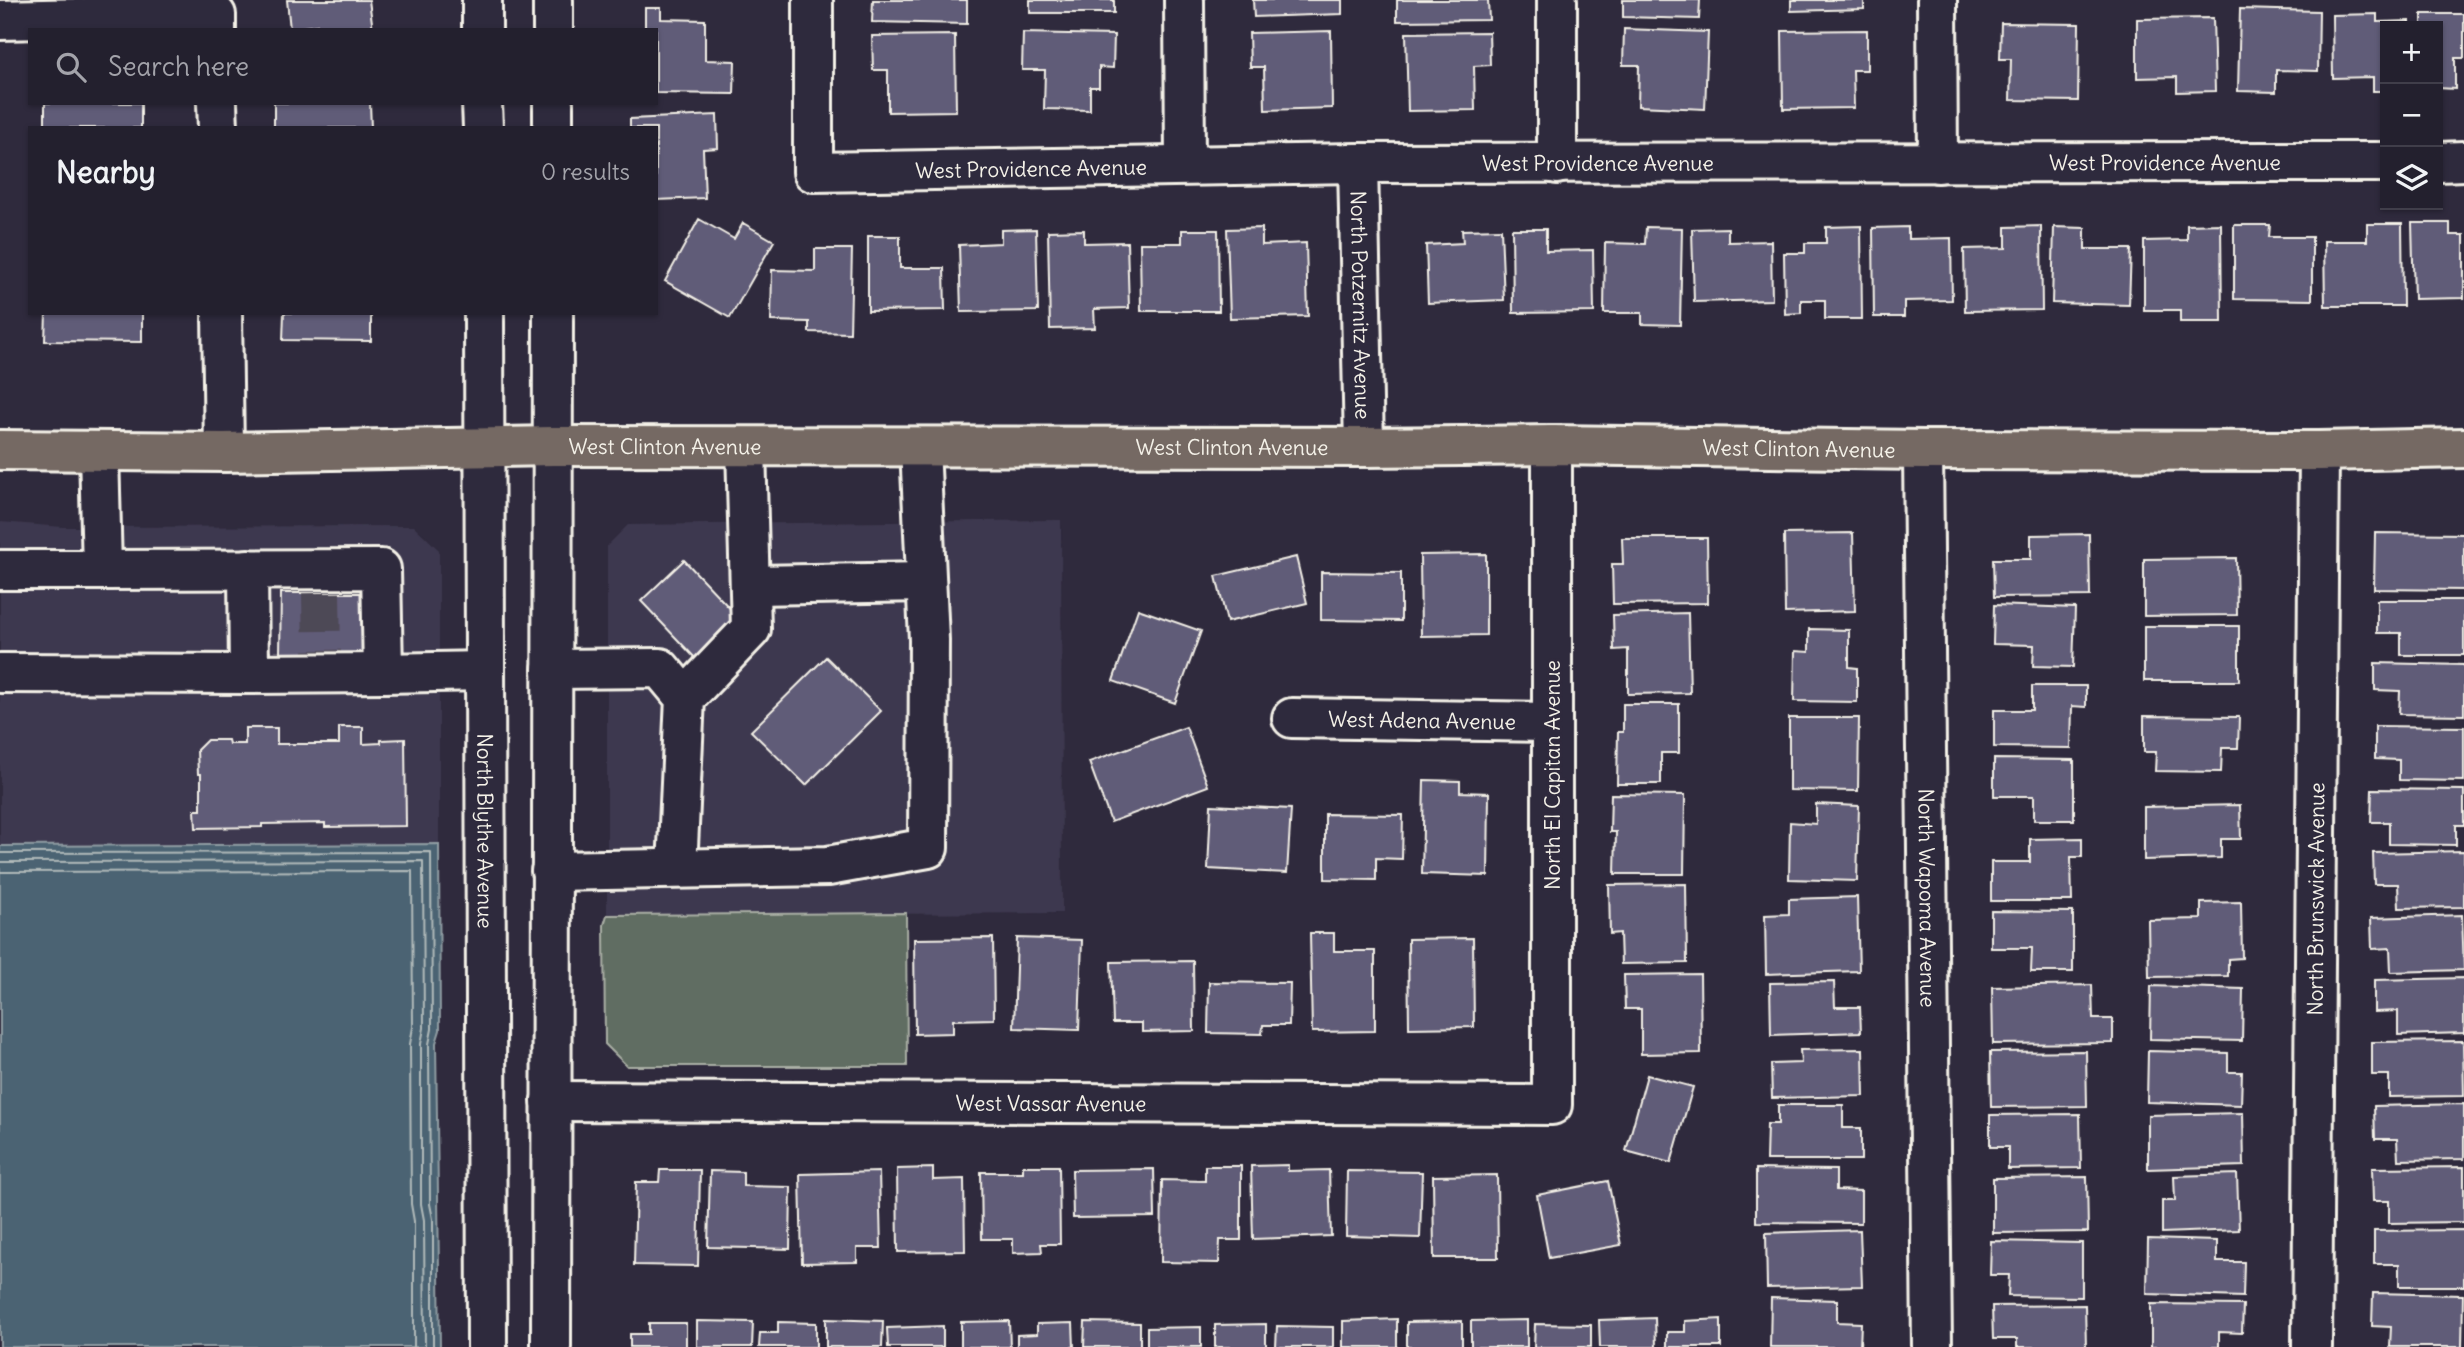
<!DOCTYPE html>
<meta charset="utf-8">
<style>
:root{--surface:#23202e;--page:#2f2d3a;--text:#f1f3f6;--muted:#a3a3aa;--line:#403e4a}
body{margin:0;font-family:Delius,sans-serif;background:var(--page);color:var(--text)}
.controls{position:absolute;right:21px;top:21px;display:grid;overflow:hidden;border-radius:0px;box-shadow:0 2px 5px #0004}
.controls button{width:63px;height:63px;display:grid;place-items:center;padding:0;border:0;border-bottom:2px solid var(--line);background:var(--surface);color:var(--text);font:35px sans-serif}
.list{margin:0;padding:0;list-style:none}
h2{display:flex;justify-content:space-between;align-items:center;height:91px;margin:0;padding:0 28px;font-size:30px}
h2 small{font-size:23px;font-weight:400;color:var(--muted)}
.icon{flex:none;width:38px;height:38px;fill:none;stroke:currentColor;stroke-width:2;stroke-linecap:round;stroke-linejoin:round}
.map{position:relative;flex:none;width:2464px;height:1347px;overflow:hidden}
.search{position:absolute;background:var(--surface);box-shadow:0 2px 5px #0004;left:28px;top:28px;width:630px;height:77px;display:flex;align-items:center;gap:18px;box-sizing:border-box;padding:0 24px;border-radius:0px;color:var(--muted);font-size:26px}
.panel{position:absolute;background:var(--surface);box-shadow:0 2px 5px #0004;left:28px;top:126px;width:630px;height:189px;border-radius:0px}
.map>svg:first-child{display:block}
.built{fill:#3e394f}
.green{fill:#606d62;stroke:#aaafa5;stroke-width:2}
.water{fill:#4b6473;stroke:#8f9ca2;stroke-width:2}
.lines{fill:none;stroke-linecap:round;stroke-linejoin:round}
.shore{stroke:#b0b9b9;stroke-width:2}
.building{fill:#615b78;stroke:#f4f1e8;stroke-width:2}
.minor-tunnel{stroke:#4d4857;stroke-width:38;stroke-dasharray:38 19;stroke-linecap:butt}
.minor-casing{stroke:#f4f1e8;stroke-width:44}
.major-casing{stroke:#f4f1e8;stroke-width:44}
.minor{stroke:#2f2a3d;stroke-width:38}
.major{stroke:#756964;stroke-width:38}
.labels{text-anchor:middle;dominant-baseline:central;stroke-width:6;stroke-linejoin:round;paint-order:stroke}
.street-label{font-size:21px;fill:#f4f1e8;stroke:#2f2a3d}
</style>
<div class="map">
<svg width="2464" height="1347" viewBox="0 0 2464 1347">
<rect width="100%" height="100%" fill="#2f2a3d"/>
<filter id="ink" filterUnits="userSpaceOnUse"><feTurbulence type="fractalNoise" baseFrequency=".0143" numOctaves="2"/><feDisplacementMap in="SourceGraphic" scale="14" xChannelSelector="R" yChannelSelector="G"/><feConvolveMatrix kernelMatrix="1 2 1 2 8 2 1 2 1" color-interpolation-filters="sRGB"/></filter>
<g filter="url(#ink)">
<path class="built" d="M1061 520 1062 913 607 915V546L628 525Z
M0 522 63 527 414 526 439 550V844L0 846Z"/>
<path class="green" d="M906 913 907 1066H627L605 1044 604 925 607 915Z"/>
<path class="water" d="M439 844 440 1030 436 1043 440 1347H0V846Z"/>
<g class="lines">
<path class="shore" d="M0 853 431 852 432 1029 429 1044 430 1204 433 1219V1347
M0 862 423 861 424 1028 421 1044V1204L424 1220 425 1347
M0 872 412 871 413 1027 410 1044 411 1204 414 1221V1347"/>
</g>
<path class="building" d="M287 0H369L373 30H318L317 25 290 29Z
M873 0H967V24L872 22Z
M1030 0H1114V13H1030Z
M1253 0H1342V14L1254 17Z
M1397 0H1488L1489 20 1397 21Z
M1623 0H1700L1699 19 1623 17Z
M1791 0H1864V9L1791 11Z
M645 8H661V19L705 20V60L735 61 734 94 656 93V30H645Z
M2240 9 2319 11 2318 71 2276 70V92L2238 91Z
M2377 14V22L2410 21V26H2385V91H2373V77L2333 78 2332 15Z
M2422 14H2464V58H2455V89L2438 88V26H2422Z
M2213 18 2215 91 2177 92V77L2137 78V19Z
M2001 23 2079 24 2078 101 2010 100 2011 59H2000Z
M1624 29 1708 32 1705 109 1638 106 1639 65H1623Z
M1867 30V70H1853L1854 108 1783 109 1782 31Z
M1331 31 1332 108 1265 110 1264 67H1250L1249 33Z
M1489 32 1490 65 1474 66 1475 110 1408 111 1406 33Z
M1023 33 1114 35 1113 68 1099 67V87H1090V110L1044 109 1045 70H1022Z
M955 35 956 111 888 112V70H873L872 36Z
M45 103H141V128H45Z
M274 103H370L371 128H274Z
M717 115 718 148 703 149 705 198 656 200V128H630V119Z
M699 219 734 239 743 223 774 241 730 318 665 281Z
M2412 223H2450V235H2464V298L2414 299Z
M2221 224 2222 322H2180V310H2144V241L2187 240V225Z
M2367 224H2402L2403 306H2325L2324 241H2367Z
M2234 225H2270L2269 237H2312V300L2234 299Z
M1861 226 1862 319H1825V300H1801V313L1785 314 1784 253H1805V243H1826V227Z
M2041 226 2042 310 1965 311 1964 249 2006 248V227Z
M1646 227 1682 228 1680 325 1642 324V313H1604L1605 243 1645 244Z
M1908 227V239L1951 238 1952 300 1904 301V317H1874L1873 228Z
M2054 227 2085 228V249H2131L2129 305 2052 303Z
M1262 228V245L1306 243 1308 316 1230 318 1227 229Z
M1728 228V242L1771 241 1772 300 1694 302 1692 229Z
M1036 229 1038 311 961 312 959 245 1001 243V230Z
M1501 229 1504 300 1428 303 1426 245 1463 243 1462 230Z
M1512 229H1546V251L1593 250 1594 312 1513 313Z
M1084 230V243L1127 242 1129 308 1094 309 1095 328 1050 329 1048 231Z
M1182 230H1218L1219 311H1141L1140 243H1182Z
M868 236H900V268H944L945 310 868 311Z
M815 249H852L850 333 809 332V322L771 321 772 270 815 271Z
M46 313H142V342L45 341Z
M284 313H371V341L283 340Z
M1853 533 1855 611 1785 613 1784 534Z
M2375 533 2464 534V590L2374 589Z
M2089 534 2090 596 1994 597 1993 559H2031V535Z
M1622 538H1707L1708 603 1613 604 1612 564H1623Z
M1486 554V635L1421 636 1420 555Z
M1296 557 1307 603 1227 622 1216 576Z
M2236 558 2237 615 2144 616V559Z
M684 560 739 618 696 659 641 601Z
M1321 572 1401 573V621L1321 620Z
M281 593H363V654H280Z
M2377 600H2464V655H2401V633H2377Z
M1994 605 2075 608 2073 667 2033 666 2034 645 1993 644Z
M1138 609 1201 631 1175 703 1113 681Z
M1688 613 1690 693 1628 694V649L1614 650 1613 615Z
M2144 626H2239V681H2144Z
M1809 629 1849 630V667L1857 668V702L1794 701 1795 651 1809 652Z
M826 657 881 711 806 785 751 731Z
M2375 663 2464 665V715L2399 714 2400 691 2375 690Z
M2032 686H2086V707L2072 706 2071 748 1994 747V710H2032Z
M1623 704H1679V753H1661V784H1617L1618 732H1623Z
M2144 716 2239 717 2238 748H2222L2221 772 2155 771 2156 752H2144Z
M1789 718H1859L1858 791 1789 790Z
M2375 726 2464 727V781L2399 780V760L2375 759Z
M339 727H363V744L381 743V740L405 739 406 826 325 827V823L262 824V827L196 828 195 810H201V774H198L197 750 207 740H228L229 744H245V728H277V744H339Z
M1186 727 1208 786 1111 822 1089 762Z
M1994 759 2074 760V820H2034V796H1994Z
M1424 780 1460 781V792L1489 793 1488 876 1422 874Z
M2372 789 2464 790V825H2456V845L2389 844V822H2371Z
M1611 794 1685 795 1684 874H1615L1616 832H1610Z
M1816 804 1859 806 1857 881 1789 879 1790 822 1816 824Z
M1211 805 1291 809 1287 873 1208 869Z
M2240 805 2241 839H2221V858L2144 860V807Z
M1325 814 1403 815 1402 859 1376 858V880L1325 879Z
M2082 838V857H2071L2072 901H1991V862H2030V839Z
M2464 851V907L2399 908 2398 884H2374L2373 853Z
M1686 884 1687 963 1621 964 1620 933 1610 934 1609 885Z
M1857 897 1859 971 1766 974 1765 915 1789 914V899Z
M2241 902 2242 958 2228 959V976L2149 977 2148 920 2201 919V903Z
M1991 911 2073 912V972H2031L2032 948H1991Z
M2462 915 2464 970 2391 972 2390 948 2372 949 2371 918Z
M1310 933H1334V951H1375V1031L1312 1032Z
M993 938 994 1019 953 1020V1033L915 1034 914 939Z
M1017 938 1082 940 1079 1030 1014 1028Z
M1473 938 1474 1027 1409 1028 1408 939Z
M1193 961 1194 1031 1142 1032V1023H1113L1111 962Z
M1700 974 1701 1053 1641 1054V1009H1625L1624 975Z
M2464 978V1033L2398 1035V1011L2374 1012V980Z
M1209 982 1290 983 1289 1025H1263L1262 1034 1208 1033Z
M1834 982 1835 1007H1860L1861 1032 1771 1035 1770 983Z
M2092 985 2093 1019H2113V1043L1993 1044 1992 987Z
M2151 986 2243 989 2242 1041 2150 1039Z
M2463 1041 2464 1096 2389 1097V1075H2372V1042Z
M1863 1049 1864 1096 1772 1098 1771 1064 1801 1063 1800 1050Z
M2086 1051 2087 1106 1991 1107 1990 1052Z
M2148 1051 2228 1053V1072H2242L2241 1105 2147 1102Z
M1647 1075 1693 1087 1671 1163 1626 1151Z
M2464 1104V1159L2398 1160 2397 1139H2375L2374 1106Z
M1778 1105H1843V1128H1861V1160H1766L1767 1124H1778Z
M2243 1113 2244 1166 2148 1169V1115Z
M2080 1114 2081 1168 2008 1169V1147H1990V1115Z
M1288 1165V1171L1329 1170 1331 1236 1253 1239 1251 1166Z
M1023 1166H1059L1060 1244H1041L1042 1252 1013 1253V1239H982L981 1172H1023Z
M1205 1166H1241V1240H1220L1219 1263 1161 1262 1162 1180 1205 1181Z
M2464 1167V1222L2389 1223V1201H2373L2372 1168Z
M933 1168V1180L964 1179 965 1251 898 1252 897 1169Z
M1154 1169 1155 1217 1073 1218 1072 1170Z
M1756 1169 1836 1170V1190L1861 1191V1223L1756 1222Z
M660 1170H700L698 1266 634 1265 636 1182H659Z
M710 1171 743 1172V1186L791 1187 790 1249 708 1247Z
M1347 1171 1422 1172 1420 1238 1346 1236Z
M879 1172 881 1248H857V1262L802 1263 800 1174Z
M2237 1174 2239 1230 2162 1233V1201H2175L2174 1176Z
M1497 1175 1498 1258H1434L1433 1176Z
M2087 1177 2088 1232 1993 1233V1178Z
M1608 1181 1621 1245 1549 1258 1537 1195Z
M1860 1230 1862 1286 1767 1288 1766 1233Z
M2464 1230V1286H2399V1264H2374V1231Z
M2148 1239 2217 1241V1262H2244L2243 1297 2147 1294Z
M1991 1241 2082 1243V1297L2008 1296 2009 1275H1990Z
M2373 1293 2463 1295 2462 1347H2390L2391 1327 2372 1326Z
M1771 1298 1837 1300V1322L1861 1323 1860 1347H1770Z
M2151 1304 2243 1305 2242 1333 2219 1332V1347H2151Z
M2085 1305 2086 1347H2017V1339H1993L1992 1306Z
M1655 1318 1656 1347H1600L1599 1320Z
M826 1319 883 1321 882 1347H826Z
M1397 1319V1347H1343V1321Z
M1721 1319V1347H1667V1332H1685V1321Z
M1527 1320V1347H1471V1321Z
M697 1321 753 1322 752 1347H697Z
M1009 1321 1010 1347H961V1322Z
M1462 1321V1347H1407V1322Z
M778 1322 816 1323V1347H759L760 1333H778Z
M1085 1322 1140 1323V1347H1084Z
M649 1323H686V1347H630V1334H649Z
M1073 1323 1074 1347H1017V1335L1037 1334V1324Z
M1266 1324V1347H1215V1325Z
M1535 1324 1591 1325V1347H1534Z
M943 1326V1347H888L887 1328Z
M1277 1326 1333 1327V1347H1276Z
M1201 1327V1347H1147V1328Z"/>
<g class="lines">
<path class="minor-tunnel" d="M321 593 322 654"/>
<g class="minor-casing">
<g id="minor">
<path d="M482 0V30"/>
<path id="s1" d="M813 0V172L1358 163 2385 162"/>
<path d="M1184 0 1185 165"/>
<path d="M1557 0V164"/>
<path d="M1937 0 1938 163"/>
<path d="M0 20 216 15V30"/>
<path d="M553 30V0"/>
<path d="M217 103 218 128"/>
<path d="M482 103 483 128"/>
<path d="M553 128V103"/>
<path d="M2438 162 2464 161"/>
<path id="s2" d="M1358 163 1364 447"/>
<path d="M222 313 224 452"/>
<path id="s3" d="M484 313 487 1347"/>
<path id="s4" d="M1923 450 1932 1347"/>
<path d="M99 451 102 570 381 569 383 673 485 671"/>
<path d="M248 569 249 674 383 673"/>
<path d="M0 570H102"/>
<path d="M750 585 926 582"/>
<path d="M552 669 660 668 685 698 677 868"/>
<path d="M0 673 249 674"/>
<path d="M685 698 751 629 746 447"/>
<path id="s5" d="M1292 718 1552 722"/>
<path d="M551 871 828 866 928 848 929 640 920 447"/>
<path id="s6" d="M551 1101 1552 1105V445"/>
<path d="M551 1347 553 313"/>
<path id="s7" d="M2312 1347 2319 451"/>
</g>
</g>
<g class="major-casing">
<g id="major">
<path id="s8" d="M0 450 224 452 553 446 1364 447 1552 445 1923 450 2319 451 2464 448"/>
</g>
</g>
<use href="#minor" class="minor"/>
<use href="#major" class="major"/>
</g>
</g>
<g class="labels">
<g class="street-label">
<text stroke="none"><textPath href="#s1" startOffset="1524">West Providence Avenue</textPath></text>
<text stroke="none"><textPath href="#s1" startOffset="957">West Providence Avenue</textPath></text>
<text stroke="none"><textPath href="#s1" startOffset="390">West Providence Avenue</textPath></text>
<text stroke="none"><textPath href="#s2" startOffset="142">North Potzernitz Avenue</textPath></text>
<text stroke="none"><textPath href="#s8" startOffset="665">West Clinton Avenue</textPath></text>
<text stroke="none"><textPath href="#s8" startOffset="1232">West Clinton Avenue</textPath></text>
<text stroke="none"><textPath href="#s8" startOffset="1799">West Clinton Avenue</textPath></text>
<text stroke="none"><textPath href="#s5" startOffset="130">West Adena Avenue</textPath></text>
<text transform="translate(1552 775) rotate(-90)">North El Capitan Avenue</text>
<text stroke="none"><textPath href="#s3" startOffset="518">North Blythe Avenue</textPath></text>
<text stroke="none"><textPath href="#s4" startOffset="448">North Wapoma Avenue</textPath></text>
<text stroke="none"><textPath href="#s7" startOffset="448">North Brunswick Avenue</textPath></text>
<text stroke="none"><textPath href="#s6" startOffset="500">West Vassar Avenue</textPath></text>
</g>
</g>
</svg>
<div class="controls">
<button>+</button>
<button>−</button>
<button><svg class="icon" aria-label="layers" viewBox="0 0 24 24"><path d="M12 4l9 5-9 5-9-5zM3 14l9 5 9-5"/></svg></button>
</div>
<div class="search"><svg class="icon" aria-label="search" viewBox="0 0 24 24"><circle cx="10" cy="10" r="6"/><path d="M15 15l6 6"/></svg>Search here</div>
<section class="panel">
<h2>Nearby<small>0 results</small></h2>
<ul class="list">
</ul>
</section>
</div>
